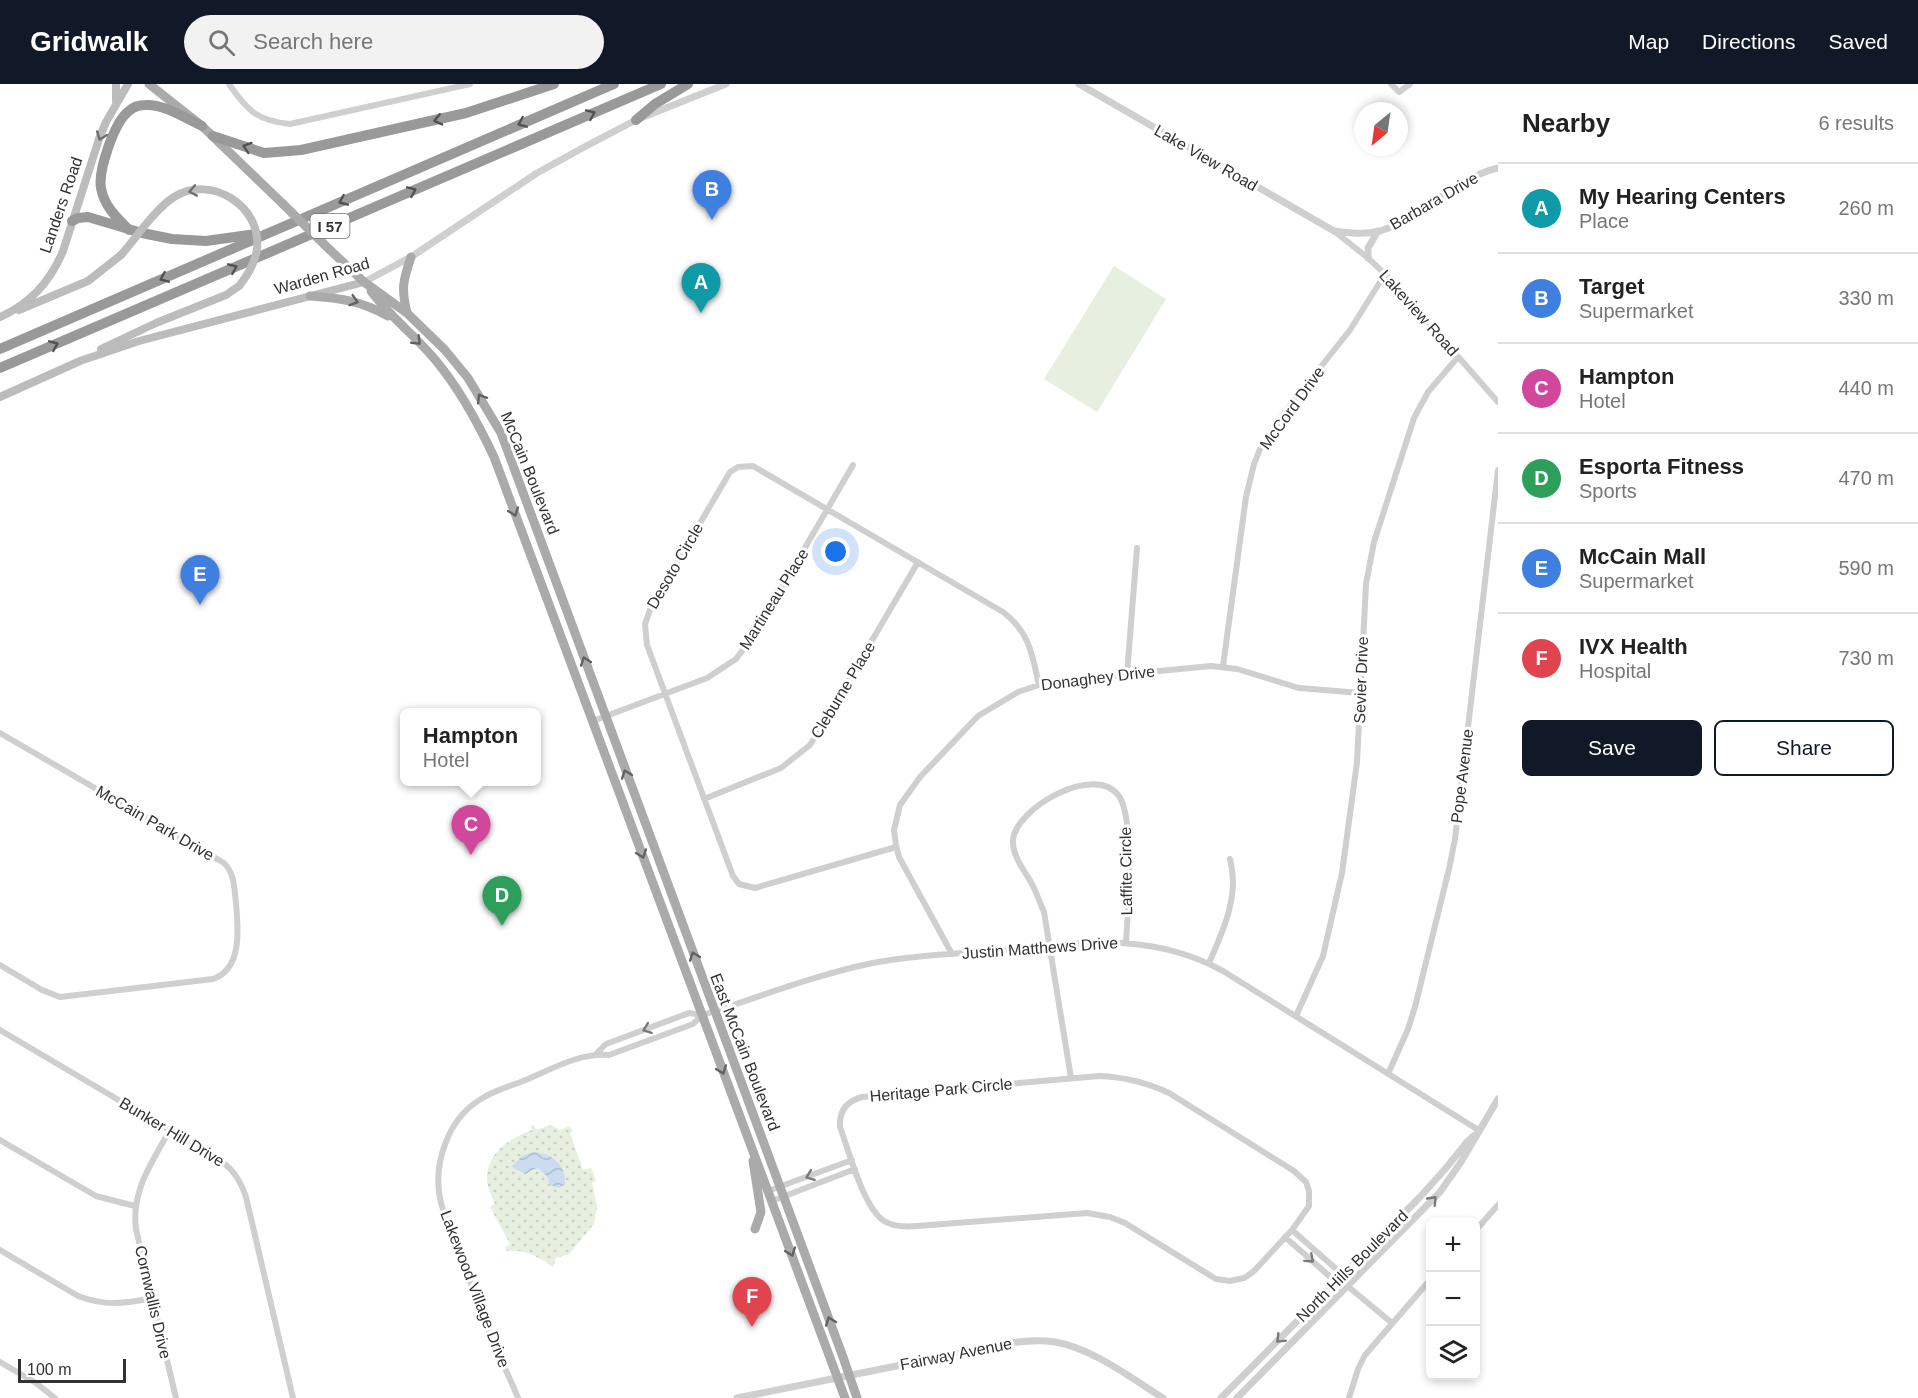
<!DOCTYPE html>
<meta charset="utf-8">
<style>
:root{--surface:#fff;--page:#f2f2f2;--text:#222;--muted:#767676;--line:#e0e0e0;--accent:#111827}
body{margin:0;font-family:Helvetica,sans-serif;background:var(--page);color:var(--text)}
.controls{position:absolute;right:18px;bottom:18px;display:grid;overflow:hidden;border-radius:9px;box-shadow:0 3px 9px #0003}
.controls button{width:54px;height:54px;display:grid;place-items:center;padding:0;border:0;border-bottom:2px solid var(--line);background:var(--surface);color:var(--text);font:30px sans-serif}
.compass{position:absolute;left:1354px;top:18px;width:54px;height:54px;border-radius:50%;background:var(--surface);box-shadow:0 3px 9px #0003;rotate:209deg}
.scale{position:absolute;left:18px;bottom:15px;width:108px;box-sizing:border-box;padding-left:6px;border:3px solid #323232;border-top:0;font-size:16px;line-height:21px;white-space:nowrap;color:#323232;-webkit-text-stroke:4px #fff;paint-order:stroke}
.you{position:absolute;left:836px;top:468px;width:21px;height:21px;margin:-15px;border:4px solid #fff;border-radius:50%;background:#1a73e8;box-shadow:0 0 0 9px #1a73e833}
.badge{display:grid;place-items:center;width:39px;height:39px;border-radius:50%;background:var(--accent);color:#fff;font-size:20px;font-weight:700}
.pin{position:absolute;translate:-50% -50px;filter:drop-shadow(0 2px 3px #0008)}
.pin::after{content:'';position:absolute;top:32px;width:21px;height:18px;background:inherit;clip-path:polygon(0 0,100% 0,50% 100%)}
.popup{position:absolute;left:400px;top:624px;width:141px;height:78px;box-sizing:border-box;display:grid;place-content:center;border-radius:9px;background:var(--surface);filter:drop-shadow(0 2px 4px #0005);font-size:20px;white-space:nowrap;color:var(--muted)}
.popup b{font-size:22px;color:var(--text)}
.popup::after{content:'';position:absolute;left:50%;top:100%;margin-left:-12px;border:12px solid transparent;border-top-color:var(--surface)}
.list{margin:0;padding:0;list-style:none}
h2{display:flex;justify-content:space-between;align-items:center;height:78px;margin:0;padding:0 24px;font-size:26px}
h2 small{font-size:20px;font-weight:400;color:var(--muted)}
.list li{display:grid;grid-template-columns:39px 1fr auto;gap:18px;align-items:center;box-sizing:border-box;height:90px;padding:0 24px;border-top:2px solid var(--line)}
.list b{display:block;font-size:22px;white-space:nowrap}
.list p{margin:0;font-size:20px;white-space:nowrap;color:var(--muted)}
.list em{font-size:20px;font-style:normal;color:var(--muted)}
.actions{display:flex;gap:12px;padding:18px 24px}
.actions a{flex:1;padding:14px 0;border:2px solid var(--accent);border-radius:9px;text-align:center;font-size:21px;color:var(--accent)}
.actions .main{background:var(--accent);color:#fff}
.icon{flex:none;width:33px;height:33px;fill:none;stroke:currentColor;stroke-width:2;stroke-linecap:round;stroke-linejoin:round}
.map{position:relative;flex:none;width:1498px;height:1314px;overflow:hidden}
header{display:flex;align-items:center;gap:36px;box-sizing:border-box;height:84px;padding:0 30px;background:var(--accent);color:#fff}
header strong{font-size:28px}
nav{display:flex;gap:33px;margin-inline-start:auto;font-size:21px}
.search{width:420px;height:54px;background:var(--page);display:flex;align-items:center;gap:15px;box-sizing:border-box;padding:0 21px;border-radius:33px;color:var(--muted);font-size:22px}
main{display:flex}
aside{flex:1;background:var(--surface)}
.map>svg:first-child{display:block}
.grass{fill:#e6efe0}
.park{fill:url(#park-dots)}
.water{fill:url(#water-waves)}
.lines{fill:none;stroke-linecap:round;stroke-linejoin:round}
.minor{stroke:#cfcfcf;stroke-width:6}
.tertiary{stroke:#cfcfcf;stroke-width:7}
.secondary{stroke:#bcbcbc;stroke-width:8}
.primary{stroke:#aaa;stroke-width:9}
.motorway{stroke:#999;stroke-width:10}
.secondary-bridge{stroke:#bcbcbc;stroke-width:8}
.primary-bridge{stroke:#aaa;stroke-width:9}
.oneway{stroke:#515151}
.oneway2{stroke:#707070}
.oneway3{stroke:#626262}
.oneway4{stroke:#797979}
.labels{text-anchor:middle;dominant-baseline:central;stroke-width:6;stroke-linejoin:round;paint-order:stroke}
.shield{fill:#fff;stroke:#707070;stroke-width:1.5}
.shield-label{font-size:15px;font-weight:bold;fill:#323232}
.street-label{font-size:16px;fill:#323232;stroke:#fff}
</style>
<header>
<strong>Gridwalk</strong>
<div class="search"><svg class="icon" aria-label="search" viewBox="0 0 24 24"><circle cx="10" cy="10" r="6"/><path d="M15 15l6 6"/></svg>Search here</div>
<nav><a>Map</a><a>Directions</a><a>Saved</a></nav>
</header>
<main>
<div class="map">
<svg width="1498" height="1314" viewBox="0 0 1498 1314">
<defs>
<pattern id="park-dots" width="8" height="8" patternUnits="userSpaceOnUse" patternTransform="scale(1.5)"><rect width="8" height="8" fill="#e6efe0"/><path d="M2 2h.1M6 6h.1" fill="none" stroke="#c6cdc1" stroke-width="1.8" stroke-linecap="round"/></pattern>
<pattern id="water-waves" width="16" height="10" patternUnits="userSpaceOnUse" patternTransform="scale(1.5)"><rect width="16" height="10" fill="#cbdcf0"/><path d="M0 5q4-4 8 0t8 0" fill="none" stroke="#afbdce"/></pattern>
</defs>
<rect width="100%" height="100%" fill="#fff"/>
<path class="grass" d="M1114 182 1166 215 1097 328 1044 295Z"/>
<path class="park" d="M534 1041 536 1046 551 1041 560 1046 569 1042 573 1047 570 1049 583 1086 591 1084 596 1096 592 1099 597 1122 594 1140 569 1170 556 1174 553 1183C539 1173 525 1165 507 1167L505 1163 510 1160 490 1123 495 1120C492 1113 488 1104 487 1097 485 1070 510 1054 532 1046L531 1042Z"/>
<path class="water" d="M533 1068C552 1069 567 1081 565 1101L558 1104 549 1100 548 1093 538 1084 534 1085 526 1090 511 1083 522 1072Z"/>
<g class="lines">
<path class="minor" d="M229 0C247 26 257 37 290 40L470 0
M1391 0 1399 8 1410 0
M1334 147 1368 174 1387 192 1498 318
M1223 582 1246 413 1254 380 1260 365 1288 324 1350 246 1385 190
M1127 590 1137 464
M593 637 707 594 736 575 756 548 853 381
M0 649 224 779C235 790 234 804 236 819 238 843 243 885 213 895L60 913 42 906 0 881
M704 715 781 684 810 661 830 628 918 478
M896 763 755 804 739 800 733 792 647 561 645 540 651 523 730 388 738 383 753 382 1003 528C1030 549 1032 570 1039 601
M952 870 899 773 896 761 894 746 900 721 920 693 978 632 1018 608 1039 601 1067 596 1211 582 1237 585 1299 604 1361 609
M1209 879C1223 847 1240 811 1230 775
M1296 932 1323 872 1342 789 1357 678 1366 500 1374 458 1414 334 1428 308 1458 273
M0 946 217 1074C232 1084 240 1095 246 1113L293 1314
M596 970 606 960 689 929 702 931C757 914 812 892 868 880 908 872 950 870 991 867 1074 860 1146 845 1223 887L1480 1047
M1388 990 1408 945 1415 923 1449 785 1455 755 1498 386
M1099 992C1124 993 1146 998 1169 1009L1294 1087 1306 1098 1309 1107V1122L1292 1146 1253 1188 1244 1194 1230 1197 1216 1195 1125 1139 1110 1133 1087 1129 917 1142C906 1143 894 1143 884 1137 863 1123 849 1067 840 1043 839 1026 847 1017 862 1013Z
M1071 994 1044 828C1040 819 1037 810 1033 802 1026 788 1012 773 1013 756 1015 725 1095 678 1119 712 1135 736 1128 827 1126 858
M170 1046C152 1078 131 1107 136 1145L176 1314
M0 1056 96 1112 135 1122
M768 1107 852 1076
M772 1117 855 1085
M1292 1146 1343 1191
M1476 1146 1498 1121
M1285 1153 1336 1198
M0 1166 78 1212C104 1222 125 1220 152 1214
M1339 1195 1392 1239
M0 1278 36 1299 55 1314
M518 1314C512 1298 504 1284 498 1268 485 1239 474 1209 463 1179 456 1159 447 1139 441 1119 432 1082 447 1035 481 1015 492 1008 506 1003 518 999 547 988 578 968 609 971L693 940 702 931
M1349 1314 1358 1285 1365 1271 1430 1196"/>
<path class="tertiary" d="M1079 0 1334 147C1349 149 1364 151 1380 147 1421 135 1455 94 1498 84
M1368 174V164L1378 147
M364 198 411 173 537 89 588 61 636 36 726 0
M737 1314C810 1300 883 1284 956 1270 987 1264 1023 1253 1055 1258 1092 1264 1131 1294 1163 1314
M1221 1314 1420 1113 1446 1084 1467 1058 1475 1051
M1237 1314 1440 1108 1461 1078 1498 1015"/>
<path class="secondary" d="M116 0V17
M19 226 88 197 121 171
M0 233C30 220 51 196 63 167L100 52 106 38 128 0
M101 265 156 239 226 211 239 202
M0 313 80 277 139 257 364 198"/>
<path class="primary" d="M149 0 202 42 283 120
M329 165 364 198 407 229 445 266 468 294 501 349 843 1273 857 1314
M371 207C391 234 417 253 437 278 461 307 478 339 494 373L845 1314
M310 212C341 214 361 217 388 232
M407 229C401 204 403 197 411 173
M753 1077 761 1128 755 1145"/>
<path class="motorway" d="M636 36 655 20 688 0
M213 52 264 69 301 66 466 29 554 0
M72 137 78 134 88 133 142 149 172 155 206 157 256 150
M129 146C117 134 104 122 101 104 98 87 114 38 129 27 133 23 140 21 146 21 164 20 185 34 202 42
M0 265 614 0
M0 284 661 0"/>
<path class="secondary-bridge" d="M121 171C136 154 155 125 174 113 211 90 262 122 257 165 255 180 248 191 239 202"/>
<path class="primary-bridge" d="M283 120 329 165"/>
</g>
<defs><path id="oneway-chevron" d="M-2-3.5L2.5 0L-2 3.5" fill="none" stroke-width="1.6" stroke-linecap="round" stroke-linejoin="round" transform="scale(1.5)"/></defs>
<g class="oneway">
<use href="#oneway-chevron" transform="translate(591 30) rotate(-23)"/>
<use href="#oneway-chevron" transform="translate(438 36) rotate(167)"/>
<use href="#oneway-chevron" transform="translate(522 39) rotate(157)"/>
<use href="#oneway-chevron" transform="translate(247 63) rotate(-162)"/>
<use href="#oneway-chevron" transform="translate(412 107) rotate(-23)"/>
<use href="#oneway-chevron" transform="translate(343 117) rotate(157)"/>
<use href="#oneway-chevron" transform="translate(233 184) rotate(-23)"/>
<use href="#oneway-chevron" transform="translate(164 194) rotate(157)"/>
<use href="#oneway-chevron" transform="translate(54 261) rotate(-23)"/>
</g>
<g class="oneway2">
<use href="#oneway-chevron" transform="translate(101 52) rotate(110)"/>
<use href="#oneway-chevron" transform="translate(193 107) rotate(169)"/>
</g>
<g class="oneway3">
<use href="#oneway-chevron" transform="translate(354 217) rotate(17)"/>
<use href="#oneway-chevron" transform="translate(417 257) rotate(44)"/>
<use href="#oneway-chevron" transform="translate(481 314) rotate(-121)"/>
<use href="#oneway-chevron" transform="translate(514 428) rotate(70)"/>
<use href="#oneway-chevron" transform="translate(585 577) rotate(-110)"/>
<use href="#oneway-chevron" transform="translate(626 690) rotate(-110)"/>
<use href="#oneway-chevron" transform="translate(642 770) rotate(70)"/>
<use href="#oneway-chevron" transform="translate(694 872) rotate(-110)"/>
<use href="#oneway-chevron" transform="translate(722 986) rotate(70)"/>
<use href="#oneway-chevron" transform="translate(791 1168) rotate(70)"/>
<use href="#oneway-chevron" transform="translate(830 1237) rotate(-110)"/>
</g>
<g class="oneway4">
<use href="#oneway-chevron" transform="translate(647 945) rotate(159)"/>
<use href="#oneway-chevron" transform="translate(810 1092) rotate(159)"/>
<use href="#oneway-chevron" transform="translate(1433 1116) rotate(-46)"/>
<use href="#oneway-chevron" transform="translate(1310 1175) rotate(42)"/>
<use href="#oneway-chevron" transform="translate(1280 1255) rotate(135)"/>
</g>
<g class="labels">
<rect class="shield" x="310.5" y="130" width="39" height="24" rx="4.5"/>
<g class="shield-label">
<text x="330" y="142">I 57</text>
</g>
<g class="street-label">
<text transform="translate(1206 74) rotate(30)">Lake View Road</text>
<text transform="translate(1434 117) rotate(-30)">Barbara Drive</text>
<text transform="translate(61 121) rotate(-71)">Landers Road</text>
<text transform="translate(322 192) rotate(-16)">Warden Road</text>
<text transform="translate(1419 229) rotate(48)">Lakeview Road</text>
<text transform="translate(1292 324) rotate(-54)">McCord Drive</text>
<text transform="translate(530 389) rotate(68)">McCain Boulevard</text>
<text transform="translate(675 482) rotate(-60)">Desoto Circle</text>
<text transform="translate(774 515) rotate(-58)">Martineau Place</text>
<text transform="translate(1098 594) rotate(-7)">Donaghey Drive</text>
<text transform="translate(1361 596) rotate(-88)">Sevier Drive</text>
<text transform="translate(843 606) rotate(-59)">Cleburne Place</text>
<text transform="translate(1462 692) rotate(-83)">Pope Avenue</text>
<text transform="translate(155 739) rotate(30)">McCain Park Drive</text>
<text transform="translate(1126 787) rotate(-91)">Laffite Circle</text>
<text transform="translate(1040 864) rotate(-4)">Justin Matthews Drive</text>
<text transform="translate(745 968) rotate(69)">East McCain Boulevard</text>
<text transform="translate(941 1006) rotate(-5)">Heritage Park Circle</text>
<text transform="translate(172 1048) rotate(31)">Bunker Hill Drive</text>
<text transform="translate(1352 1182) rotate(-45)">North Hills Boulevard</text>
<text transform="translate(475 1205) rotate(69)">Lakewood Village Drive</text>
<text transform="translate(153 1218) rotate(77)">Cornwallis Drive</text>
<text transform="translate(956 1270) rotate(-11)">Fairway Avenue</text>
</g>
</g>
</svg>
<div class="controls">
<button>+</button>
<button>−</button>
<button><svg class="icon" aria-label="layers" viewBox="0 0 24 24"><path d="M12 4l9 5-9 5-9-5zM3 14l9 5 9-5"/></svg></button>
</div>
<svg class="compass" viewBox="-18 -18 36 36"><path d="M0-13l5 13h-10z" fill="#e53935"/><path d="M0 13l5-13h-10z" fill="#767676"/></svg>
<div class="scale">100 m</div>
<div class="you"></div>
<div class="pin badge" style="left:701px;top:229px;background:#0f9aa8">A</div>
<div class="pin badge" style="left:712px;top:136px;background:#3f7fe0">B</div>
<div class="pin badge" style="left:471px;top:771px;background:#d1479c">C</div>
<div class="popup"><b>Hampton</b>Hotel</div>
<div class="pin badge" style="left:502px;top:842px;background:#2e9e5b">D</div>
<div class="pin badge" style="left:200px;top:521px;background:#3f7fe0">E</div>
<div class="pin badge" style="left:752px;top:1243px;background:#e0444e">F</div>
</div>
<aside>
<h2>Nearby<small>6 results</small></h2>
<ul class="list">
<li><span class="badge" style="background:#0f9aa8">A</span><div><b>My Hearing Centers</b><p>Place</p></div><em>260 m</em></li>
<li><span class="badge" style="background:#3f7fe0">B</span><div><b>Target</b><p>Supermarket</p></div><em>330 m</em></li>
<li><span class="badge" style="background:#d1479c">C</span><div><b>Hampton</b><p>Hotel</p></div><em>440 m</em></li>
<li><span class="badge" style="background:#2e9e5b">D</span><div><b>Esporta Fitness</b><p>Sports</p></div><em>470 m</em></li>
<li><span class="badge" style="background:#3f7fe0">E</span><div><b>McCain Mall</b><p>Supermarket</p></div><em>590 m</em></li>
<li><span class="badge" style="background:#e0444e">F</span><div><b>IVX Health</b><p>Hospital</p></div><em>730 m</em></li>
</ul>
<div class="actions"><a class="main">Save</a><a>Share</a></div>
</aside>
</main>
